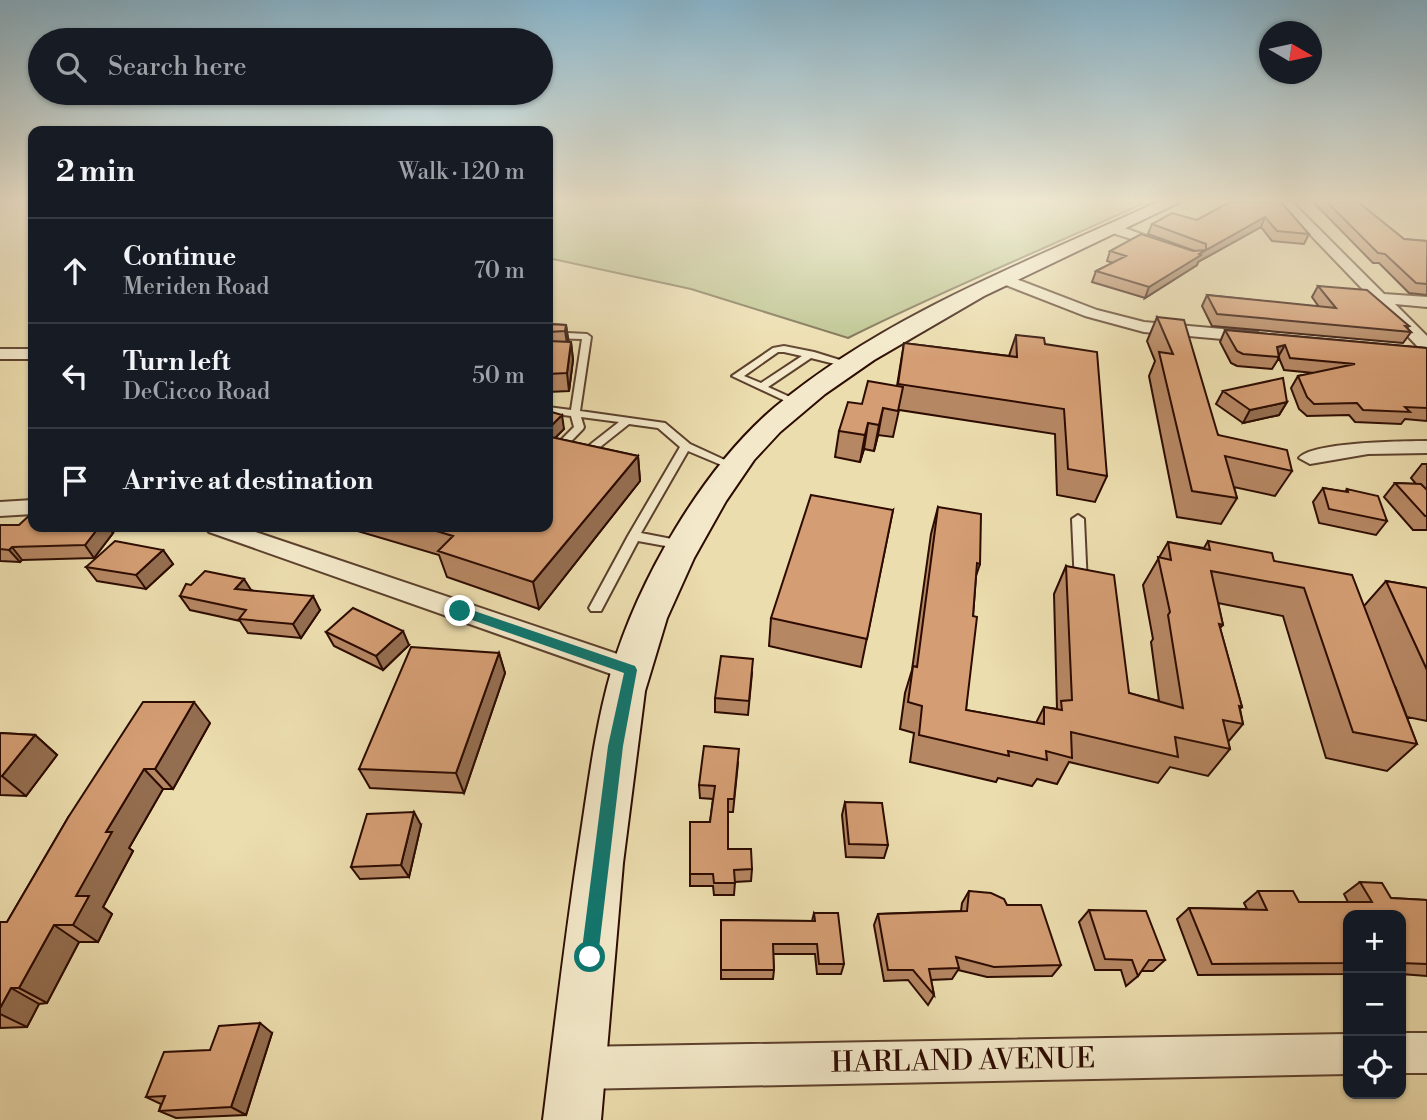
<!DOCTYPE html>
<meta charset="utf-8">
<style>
:root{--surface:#171b24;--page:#242831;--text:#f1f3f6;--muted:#9ea1a6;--line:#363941}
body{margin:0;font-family:"Libre Bodoni",serif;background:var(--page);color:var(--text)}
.controls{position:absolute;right:21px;bottom:21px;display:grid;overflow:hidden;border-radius:14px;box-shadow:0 2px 5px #0004}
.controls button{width:63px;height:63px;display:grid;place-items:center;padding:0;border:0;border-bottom:2px solid var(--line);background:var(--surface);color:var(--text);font:35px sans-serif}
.compass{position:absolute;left:1259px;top:21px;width:63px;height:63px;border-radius:50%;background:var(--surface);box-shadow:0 2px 5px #0004;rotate:99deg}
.stop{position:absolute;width:21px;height:21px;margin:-16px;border:5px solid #0f766e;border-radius:50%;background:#fff}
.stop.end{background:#0f766e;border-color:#fff;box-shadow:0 2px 7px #0008}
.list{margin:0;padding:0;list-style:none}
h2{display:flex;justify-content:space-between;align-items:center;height:91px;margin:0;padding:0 28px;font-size:30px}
h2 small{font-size:23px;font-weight:400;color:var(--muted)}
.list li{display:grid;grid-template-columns:46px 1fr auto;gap:21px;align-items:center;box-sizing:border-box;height:105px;padding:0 28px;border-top:2px solid var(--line)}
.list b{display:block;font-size:26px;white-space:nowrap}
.list p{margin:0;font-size:23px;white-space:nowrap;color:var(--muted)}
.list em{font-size:23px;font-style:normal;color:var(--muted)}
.icon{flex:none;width:38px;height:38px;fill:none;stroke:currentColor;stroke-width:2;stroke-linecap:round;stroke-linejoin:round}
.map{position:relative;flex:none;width:1427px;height:1120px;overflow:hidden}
.search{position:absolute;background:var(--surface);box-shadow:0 2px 5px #0004;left:28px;top:28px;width:525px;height:77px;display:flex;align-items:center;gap:18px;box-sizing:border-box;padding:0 24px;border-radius:38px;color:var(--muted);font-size:26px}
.panel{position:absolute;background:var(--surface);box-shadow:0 2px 5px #0004;left:28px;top:126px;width:525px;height:406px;border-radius:14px}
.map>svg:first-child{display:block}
.green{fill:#b8c08a;stroke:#726646;stroke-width:2}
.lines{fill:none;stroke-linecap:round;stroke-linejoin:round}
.service-casing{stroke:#5c402c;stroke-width:4}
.minor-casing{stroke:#5c402c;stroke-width:4}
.secondary-casing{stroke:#2c0b01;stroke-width:4}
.service{fill:#f3e9ca;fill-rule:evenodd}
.minor{fill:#f3e9ca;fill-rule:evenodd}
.secondary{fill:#f3e9ca;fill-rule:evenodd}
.wall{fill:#b68763;stroke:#2c0b01;stroke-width:2}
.shaded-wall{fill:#946e50;stroke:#2c0b01;stroke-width:2}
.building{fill:#d49d73;stroke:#2c0b01;stroke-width:2}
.route{fill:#0f766e}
.labels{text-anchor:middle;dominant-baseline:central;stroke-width:6;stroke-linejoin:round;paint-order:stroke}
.near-street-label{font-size:28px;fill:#2c0b01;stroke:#f3e9ca}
</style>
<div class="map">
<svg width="1427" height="1120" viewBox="0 0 1427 1120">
<rect width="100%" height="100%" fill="#ecddae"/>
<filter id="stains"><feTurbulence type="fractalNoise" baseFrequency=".00286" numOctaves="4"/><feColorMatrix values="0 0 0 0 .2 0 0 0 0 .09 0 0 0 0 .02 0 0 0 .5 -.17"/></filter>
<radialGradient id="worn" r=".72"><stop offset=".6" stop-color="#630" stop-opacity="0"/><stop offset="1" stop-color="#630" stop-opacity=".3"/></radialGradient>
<path class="green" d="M548 202H1146C1047 248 946 289 848 338L691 289 548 258Z"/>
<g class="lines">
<g class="service-casing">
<path id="service" d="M548 332 587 334 591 337 580 411 665 423 690 444 740 467 739 469H731L688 451 641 533 682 541 688 545 682 549 638 541 601 611H591L589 608 628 536 680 447 658 428 629 424 590 455H582L581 453 582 451 619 422 581 417 584 427 583 429 552 461 548 462V453L574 427 571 416 548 413V407L571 410 582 339 548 338Z
M784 346 814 352 856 365 851 368 811 358 768 387 801 402V406L798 407 732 376 773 348ZM778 352H784L802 356 761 383 744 376Z
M1078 515 1084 519 1087 585 1081 590 1075 585 1072 519Z"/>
</g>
<g class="minor-casing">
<path id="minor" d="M1279 202H1292L1384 294 1427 297V307L1395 304 1427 336V351L1421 350Z
M1109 226H1119L1174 246 1167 250 1109 232Z
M1003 274 1097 310 1144 322 1256 332 1265 337 1256 342 1144 332 1085 316 998 282V276Z
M0 349H33V359H0Z
M1427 441V453L1368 454 1310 464 1299 458C1311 442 1405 441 1427 441Z
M33 500V514L0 516V502Z
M205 527H241L641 662 645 670 641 678 631 681 209 532Z
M1401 1033H1427V1073H1401Z
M1348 1034V1074L577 1089 562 1083 556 1068 562 1053 577 1047Z"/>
</g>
<g class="secondary-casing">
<path id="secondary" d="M1158 202H1180L984 296 874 360 825 394 780 432 754 460 726 501 694 558 667 618 645 691 623 863 601 1120H543C555 1024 566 928 581 832 589 779 596 724 611 672 638 580 702 469 775 407 887 314 1027 262 1158 202Z"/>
</g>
<use href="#service" class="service"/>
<use href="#minor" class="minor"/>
<use href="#secondary" class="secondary"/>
</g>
<path class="wall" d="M1230 202 1309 234 1304 244 1272 241 1261 227 1198 262 1197 265 1145 298 1092 282 1096 271 1113 263 1107 261 1110 251H1195L1148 234 1152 224 1197 220Z
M1313 202H1358L1404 239 1427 241V295L1409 293 1379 263H1373Z
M1318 286 1409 326 1407 328 1411 332 1403 343 1212 326 1202 306 1207 295 1319 307 1312 297Z
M1157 317 1218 435 1292 471 1275 496 1234 487 1237 498 1221 524 1177 517 1149 376 1155 361 1147 341Z
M548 324 566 325 568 342H571L573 360 569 391 548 392Z
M1225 330 1427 348V421L1405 419 1401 424 1355 422 1349 415 1307 416 1299 409 1291 388 1298 376 1314 373 1284 370 1279 358 1272 369 1237 366 1231 363 1220 342Z
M1016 335 1045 344 1107 476 1095 502 1057 495 1055 434 899 410 893 437 878 435 874 451 864 449 860 462 835 457 839 431 862 404 897 386 904 343 1009 356Z
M1223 391 1287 402 1279 415 1243 423 1216 404Z
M548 411 564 429 555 438 638 456 640 481 539 609 447 577 439 555 354 530 353 527H548Z
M1422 464H1427V530H1413L1384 497 1395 483 1416 484 1411 478Z
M1323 488 1345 492 1347 489 1387 521 1376 535 1319 523 1313 502Z
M938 507 980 564 976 576 966 710 1036 723 1044 707 1057 709 1054 594 1066 566 1129 693 1159 701 1151 642 1153 639 1143 585 1168 542 1204 548 1208 541 1274 561 1364 606 1386 581 1427 588V721L1407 717 1395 686 1417 744 1387 771 1326 758 1283 616 1218 603 1223 625 1220 628 1242 707 1240 709 1243 724 1228 742 1230 749 1208 776 1170 767 1158 783 1069 762 1057 784 1037 779 1032 786 998 778 996 782 910 762 914 733 900 729 905 693 912 670 931 534Z
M893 510 861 667 769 646 771 618Z
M0 525 33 527 113 533 94 558 22 560 20 562 0 561Z
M163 550 173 564 146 589 97 581 86 567Z
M251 590 320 610 301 638 248 633 240 621 190 610 180 596Z
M326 632 409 645 383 670 334 646Z
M499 653 505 673 464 793 370 788 359 769Z
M752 673 748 715 715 712V698Z
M210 723 173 789H163L129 848 133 851 103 907 112 914 98 942H79L47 1003 39 1004 27 1027 0 1028V922H7L69 816Z
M0 733 35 735 57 755 26 796 0 795Z
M738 763 733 812H728V849L752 869 751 881 735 882 734 895H714L713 886H690V874L710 822 713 799 700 798 699 785Z
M845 802 888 845 884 858 846 857 842 815Z
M421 825 409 877 360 879 351 867Z
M1360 882 1391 898 1427 900V976L1401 974V915H1348V972L1346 974 1198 975 1177 919 1189 908 1247 909 1244 903 1258 891 1299 902H1348L1344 894Z
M969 891 1007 905 1061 965 1052 976 987 977 958 970 952 979 931 980 934 995 928 1005 908 980 884 981 874 925 878 914 961 911 962 903Z
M1089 910 1165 960 1153 971H1141L1138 976 1126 986 1121 970H1095L1079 922Z
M814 913 844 964 841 974H817L815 954H773L774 970 773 979H721V920L812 921Z
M272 1033 246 1115 176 1118 159 1111 161 1104 146 1097 210 1050Z"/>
<path class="shaded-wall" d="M1265 217 1261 227 1198 262 1197 265 1145 298 1149 287 1199 254Z
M566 325 569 343 568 349 565 331Z
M571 342 573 360 569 391 567 373Z
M1285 345 1278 357 1277 347Z
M1287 402 1279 415 1243 423 1250 410Z
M883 408 878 435 874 451 879 425Z
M562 415 564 429 548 445V429Z
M868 423 864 449 860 462 865 435Z
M638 456 640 481 539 609 533 582Z
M99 527H108L113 533 94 558 85 545Z
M12 547 22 560 20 562 9 550Z
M163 550 173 564 146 589 136 575Z
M244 579 253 593 235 589Z
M313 596 320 610 301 638 293 624Z
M403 631 409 645 383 670 376 656Z
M499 653 505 673 464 793 456 773Z
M194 702 210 723 173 789 155 769Z
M35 735 57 755 26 796 2 776Z
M144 769 163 789 129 848 133 851 103 907 112 914 98 942 73 925 76 896 106 832Z
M414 812 421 825 409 877 401 865Z
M54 925 79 942 47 1003 19 988Z
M11 988 39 1004 27 1027 0 1014V1008Z
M260 1023 272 1033 246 1115 231 1107Z"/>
<path class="building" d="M1230 202H1281L1309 234 1277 231 1265 217 1199 254 1201 255 1149 287 1096 271 1126 256 1110 251 1141 234 1193 251 1206 250V244L1152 224 1172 213 1197 220Z
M1327 202H1358L1404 239 1427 241V284L1416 283 1385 254 1378 253Z
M1318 286 1367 290 1409 326H1405L1411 332 1217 314 1207 295 1336 308Z
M1157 317 1184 320 1218 435 1287 450 1292 471 1225 456 1237 498 1192 491 1159 352 1173 354Z
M548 324 566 325 565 331 548 332Z
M1225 330 1427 348V408L1405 407 1410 412 1363 410 1357 403 1314 404 1307 397 1298 376 1355 364 1290 358 1285 345 1277 347 1279 357 1243 354 1237 351Z
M1016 335 1044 338 1045 344 1097 352 1107 476 1068 469 1064 409 898 384 904 343 1017 357Z
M548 341 571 342 567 373 548 374Z
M1283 378 1287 402 1250 410 1223 391Z
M868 381 903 387 898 411 883 408 879 425 868 423 865 435 839 431 848 402 862 404Z
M548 411 562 415 548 429Z
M551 437 638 456 533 582 438 551 453 536 423 527H548V440Z
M1395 483 1421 484 1427 490V516H1425Z
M1323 488 1348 492 1347 489 1378 496 1387 521 1329 509Z
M811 495 893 510 867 639 771 618Z
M938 507 981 514 980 564 977 563 973 616 977 617 966 710 1044 724V707L1062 710 1061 701 1072 700 1066 566 1114 575 1129 693 1183 708 1168 615 1170 612 1158 557 1171 560 1168 542 1210 550 1208 541 1272 553 1274 561 1352 575 1417 744 1353 732 1304 588 1211 571 1223 625 1219 624 1242 707 1239 706 1243 724 1223 720 1230 749 1175 737 1178 757 1071 732 1072 758 1046 751 1047 760 1008 751 1009 756 919 735 922 706 908 702 913 666 917 667Z
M33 512V527H99L85 545 12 547 9 550 0 549V525H19Z
M115 541 163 550 136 575 86 567Z
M205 571 244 579 235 589 313 596 293 624 239 619 246 610 180 596 186 584 191 585Z
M1386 581 1427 588V670Z
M353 608 403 631 376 656 326 632Z
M411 647 499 653 456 773 359 769Z
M721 656 753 659 749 701 715 698Z
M143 702H194L155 769H144L106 832H112L76 896H89L73 925H54L19 988H11L0 1008V922H7L69 816Z
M0 733 35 735 2 776H0Z
M704 746 739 749 734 799H728V849H751L752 869 734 870 735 883H714L713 874H690V822H710L715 786 699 785Z
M845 802 882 803 888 845 849 844Z
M414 812 401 865 351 867 367 814Z
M1360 882 1382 883 1391 898 1427 900V964L1401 963V915H1348V963L1212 964 1189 908 1267 910 1258 891H1293L1299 902H1372Z
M969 891 991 893 1004 899 1007 905H1041L1061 965 994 967 956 957 959 968 929 969 934 995 913 970H888L878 914 967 911Z
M1089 910 1146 911 1165 960H1149L1138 976 1132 960 1105 959Z
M814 913H838L844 964H819L817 944H773L774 970H721V920L815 921Z
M260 1023 231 1107 159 1111 165 1096 146 1097 164 1052 210 1050 219 1026Z"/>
<linearGradient id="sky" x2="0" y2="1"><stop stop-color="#88b7d0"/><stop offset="0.56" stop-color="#f6f0db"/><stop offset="1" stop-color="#f6f0db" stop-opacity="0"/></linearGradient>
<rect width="1427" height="358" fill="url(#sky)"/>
<path class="route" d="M460 606 635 666 637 670 623 746 598 957 596 963 590 966 583 963 581 957 608 746 624 673 455 614V608Z"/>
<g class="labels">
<g class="near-street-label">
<text transform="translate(963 1061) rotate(-1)">HARLAND AVENUE</text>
</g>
</g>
<rect width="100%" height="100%" filter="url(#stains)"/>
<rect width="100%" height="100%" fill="url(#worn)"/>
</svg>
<div class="controls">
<button>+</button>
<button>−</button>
<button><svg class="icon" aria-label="locate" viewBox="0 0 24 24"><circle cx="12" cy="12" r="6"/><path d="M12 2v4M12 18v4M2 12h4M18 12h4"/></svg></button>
</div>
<svg class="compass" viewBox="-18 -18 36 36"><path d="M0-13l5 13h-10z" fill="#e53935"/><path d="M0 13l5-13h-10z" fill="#9ea1a6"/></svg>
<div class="stop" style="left:590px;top:957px"></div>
<div class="stop end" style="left:460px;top:611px"></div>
<div class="search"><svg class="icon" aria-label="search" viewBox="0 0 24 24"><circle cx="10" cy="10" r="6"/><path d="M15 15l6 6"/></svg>Search here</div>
<section class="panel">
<h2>2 min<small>Walk · 120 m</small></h2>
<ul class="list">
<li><svg class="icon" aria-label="ahead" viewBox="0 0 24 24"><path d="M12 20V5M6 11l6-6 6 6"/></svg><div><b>Continue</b><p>Meriden Road</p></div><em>70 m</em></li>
<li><svg class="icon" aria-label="left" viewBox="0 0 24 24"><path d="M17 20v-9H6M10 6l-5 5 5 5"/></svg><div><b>Turn left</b><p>DeCicco Road</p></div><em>50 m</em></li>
<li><svg class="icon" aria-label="arrive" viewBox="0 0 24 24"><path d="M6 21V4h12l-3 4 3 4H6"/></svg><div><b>Arrive at destination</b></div></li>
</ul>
</section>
</div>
